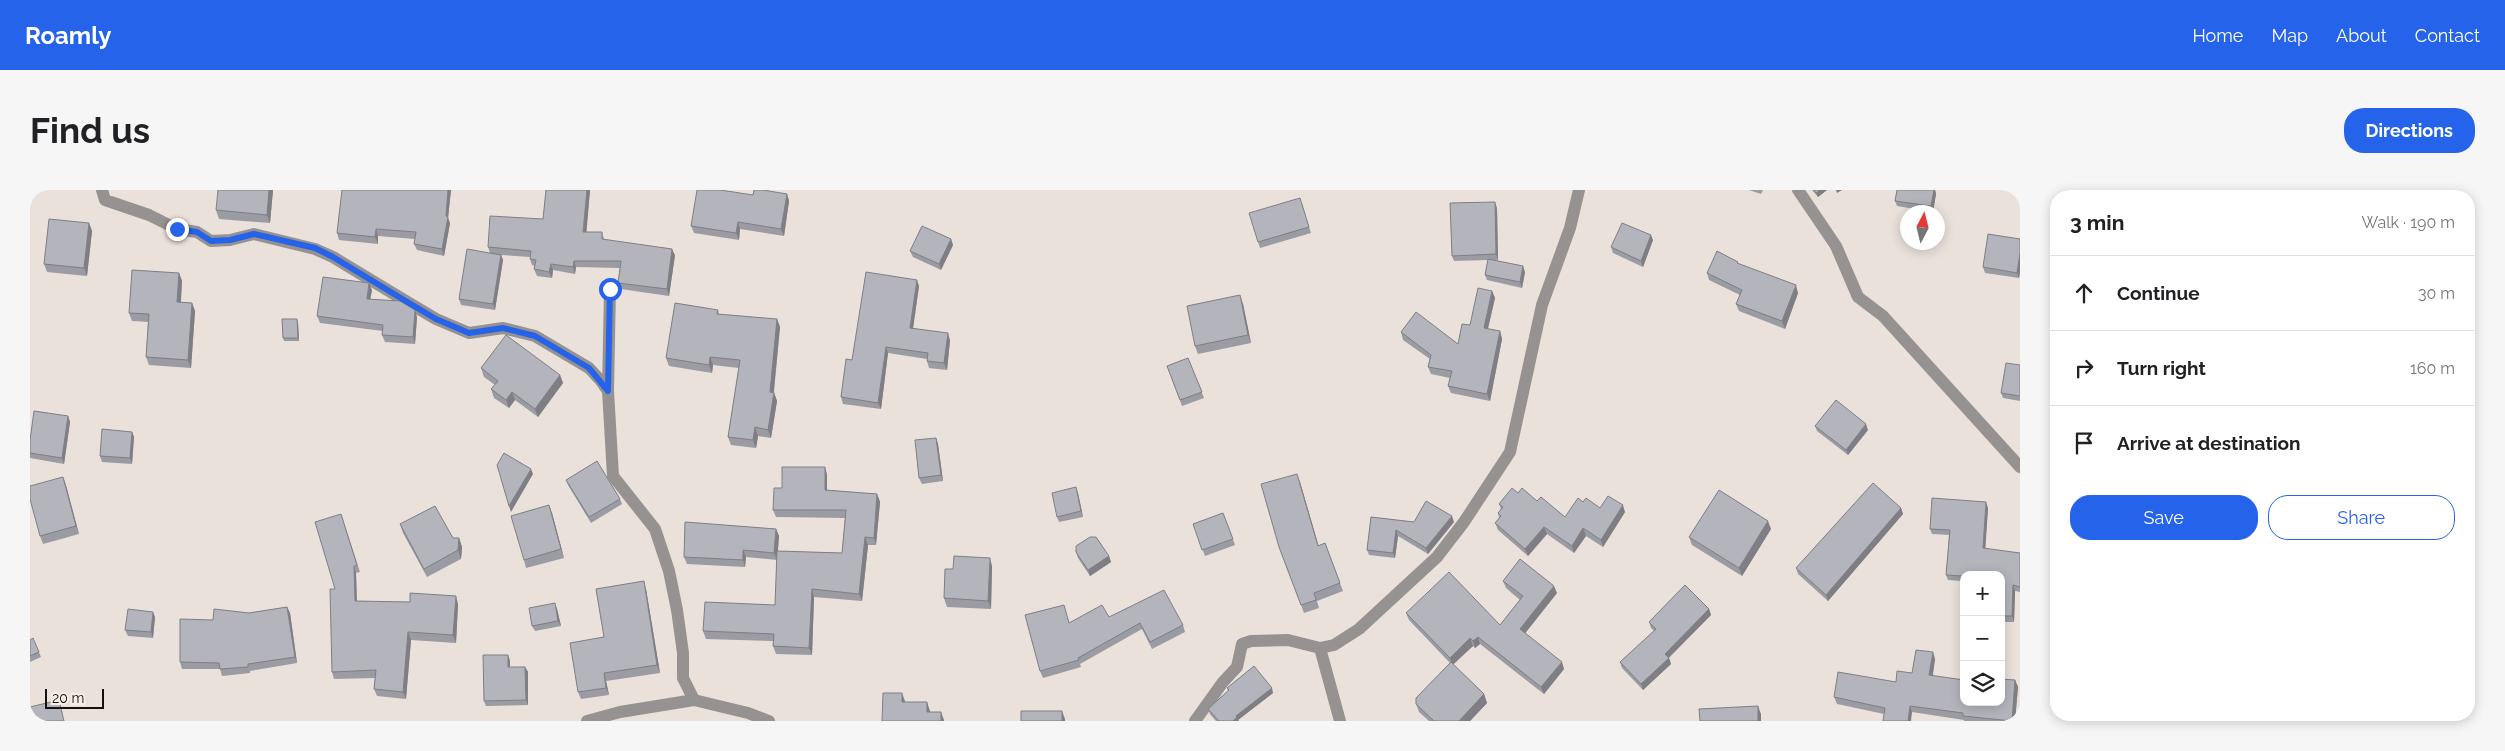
<!DOCTYPE html>
<meta charset="utf-8">
<style>
:root{--surface:#fff;--page:#f6f6f6;--text:#202124;--muted:#757577;--line:#e0e0e0;--accent:#2563eb}
body{margin:0;font-family:Raleway,sans-serif;background:var(--page);color:var(--text)}
.controls{position:absolute;right:15px;bottom:15px;display:grid;overflow:hidden;border-radius:10px;box-shadow:0 2px 12px #0003}
.controls button{width:45px;height:45px;display:grid;place-items:center;padding:0;border:0;border-bottom:1px solid var(--line);background:var(--surface);color:var(--text);font:25px sans-serif}
.compass{position:absolute;left:1870px;top:15px;width:45px;height:45px;border-radius:50%;background:var(--surface);box-shadow:0 2px 12px #0003;rotate:7deg}
.scale{position:absolute;left:15px;bottom:12px;width:59px;box-sizing:border-box;padding-left:5px;border:2px solid #13100e;border-top:0;font-size:14px;line-height:18px;white-space:nowrap;color:#13100e;-webkit-text-stroke:4px #f7eee8;paint-order:stroke}
.stop{position:absolute;width:15px;height:15px;margin:-11px;border:4px solid #2563eb;border-radius:50%;background:#fff}
.stop.end{background:#2563eb;border-color:#fff;box-shadow:0 1px 5px #0008}
.list{margin:0;padding:0;list-style:none}
h2{display:flex;justify-content:space-between;align-items:center;height:65px;margin:0;padding:0 20px;font-size:21px}
h2 small{font-size:16px;font-weight:400;color:var(--muted)}
.list li{display:grid;grid-template-columns:32px 1fr auto;gap:15px;align-items:center;box-sizing:border-box;height:75px;padding:0 20px;border-top:1px solid var(--line)}
.list b{display:block;font-size:19px;white-space:nowrap}
.list em{font-size:16px;font-style:normal;color:var(--muted)}
.actions{display:flex;gap:10px;padding:15px 20px}
.actions a{flex:1;padding:11px 0;border:1px solid var(--accent);border-radius:20px;text-align:center;font-size:18px;color:var(--accent)}
.actions .main{background:var(--accent);color:#fff}
.icon{flex:none;width:28px;height:28px;fill:none;stroke:currentColor;stroke-width:2;stroke-linecap:round;stroke-linejoin:round}
.map{position:relative;flex:none;width:1990px;height:531px;overflow:hidden;border-radius:20px}
header{display:flex;align-items:center;gap:30px;box-sizing:border-box;height:70px;padding:0 25px;background:var(--accent);color:#fff}
header strong{font-size:24px}
nav{display:flex;gap:28px;margin-inline-start:auto;font-size:18px}
.intro{display:flex;align-items:center;justify-content:space-between;box-sizing:border-box;height:120px;padding:0 30px}
h1{margin:0;font-size:35px}
.button{padding:12px 22px;border-radius:20px;background:var(--accent);color:#fff;font-size:18px;font-weight:700}
main{display:flex;gap:30px;padding:0 30px}
aside{flex:1;background:var(--surface);border-radius:20px;box-shadow:0 2px 12px #0003}
.map>svg:first-child{display:block}
.lines{fill:none;stroke-linecap:round;stroke-linejoin:round}
.minor{stroke:#979292;stroke-width:12}
.wall{fill:#9b9ba3}
.shaded-wall{fill:#7e7e84}
.building{fill:#b4b4bd;stroke:#7e7e84}
.route{stroke:#2563eb;stroke-width:6}
</style>
<header>
<strong>Roamly</strong>
<nav><a>Home</a><a>Map</a><a>About</a><a>Contact</a></nav>
</header>
<div class="intro"><h1>Find us</h1><a class="button">Directions</a></div>
<main>
<div class="map">
<svg width="1990" height="531" viewBox="0 0 1990 531">
<rect width="100%" height="100%" fill="#eae1db"/>
<g class="lines">
<path class="minor" d="M72 0 75 10 119 25 147 39 167 42 181 51 200 50 224 44 285 59 303 67 374 110 406 129 439 143 473 138 505 146 559 178 571 191 578 201 583 286 625 339 639 381 647 420 653 463V488L664 510
M1768 0 1806 56 1828 107 1853 126 1990 277
M578 201 580 99
M1290 458 1310 531
M557 531 590 522 664 510 718 523 739 531
M1165 531 1193 492 1207 477 1212 454 1221 451 1258 450 1290 458 1304 455 1329 439 1407 367 1434 332 1480 262 1512 115 1540 38 1549 0"/>
</g>
<path class="wall" d="M243 0 240 33 189 29 186 20Z
M312 0H421L418 28 420 33 414 66 387 60 384 54 385 49 348 46V54L309 50 307 43Z
M516 0H560L556 42H572L574 49 645 65 639 106 591 99 588 93 590 78 546 77 545 84 523 80 522 88 507 86 504 79 505 76 502 75 500 69V67L471 65 473 70 465 120 431 115 429 109 460 63 458 57 513 29Z
M1719 0H1733L1731 4Z
M1782 0H1797L1788 7Z
M1867 0H1905L1906 4 1903 22 1867 16 1865 11Z
M757 4 759 11 754 46 710 39 709 50 664 43 661 36 723 5Z
M1272 14 1281 43 1230 58 1228 52Z
M1467 18 1468 70H1465L1495 82 1492 98 1457 90 1455 85 1458 70 1424 71 1422 66Z
M59 33 62 41 57 86 17 82 14 74Z
M921 49 923 55 911 80 883 67 880 61Z
M1990 49V82L1989 88 1955 83 1953 77Z
M1623 50 1613 77 1583 63 1581 57Z
M1709 74 1768 103 1755 139 1709 121 1706 114 1710 105 1679 90 1677 83Z
M149 83 152 91 151 112 162 113 165 121 161 178 119 175 116 167 118 132 102 131 99 123Z
M889 96 883 139 920 150 917 180 899 178 897 171V169L858 163 851 219 813 214 811 207 822 170Z
M342 100 340 109 387 127 385 154 355 152 352 145 353 141 290 133 287 126Z
M1462 101 1465 108 1458 139 1470 141 1472 149 1460 211 1421 203 1418 196 1420 188 1401 184 1398 177 1400 169 1373 150 1371 142 1428 154Z
M1213 114 1221 153 1168 164 1165 156Z
M688 120 689 124 747 129 750 137 744 202 747 211 741 248 728 246 726 258 701 255 698 247 709 178 683 175 682 183 639 176 636 168Z
M268 132 269 151H254L253 148Z
M1158 168 1174 208 1152 216 1137 176Z
M1990 175V211L1973 208 1971 203Z
M451 178 530 185 533 193 508 227 485 210 479 218 464 208 461 199 465 195 454 187Z
M38 226 40 232 34 274 0 268V250Z
M1785 236 1838 240 1818 265 1787 241Z
M102 242 104 247 102 274 72 272 70 266Z
M906 248 908 254 913 291 892 294 889 288Z
M795 277 797 285V300L847 304 850 312 846 355H838L832 411 784 407 782 465 746 464 743 456V451L676 449 673 441 745 415 747 370 716 367 715 377 657 374 654 367 746 339 749 346 748 361 812 363 815 328 746 327 743 320 752 298Z
M33 287 49 344 13 354 10 346Z
M536 290 590 309 592 314 561 333 538 295Z
M1270 292 1288 356 1295 353 1313 401 1287 411 1289 418 1274 423 1249 357Z
M1048 303 1053 327 1029 332 1027 327Z
M1488 303 1507 311 1535 327 1553 312 1570 318 1595 322 1573 357 1556 346 1544 363 1517 344 1498 366 1468 340 1465 333 1469 328 1468 323 1471 319 1469 314Z
M1871 318 1873 324 1798 411 1768 384 1766 378Z
M1958 318 1955 359 1990 363V402L1985 401 1984 432H1971V385H1934V431H1933L1931 425V391L1918 390 1916 385 1919 345 1902 344 1900 339Z
M522 323 534 368 496 378 494 370Z
M1193 323 1205 355 1175 366 1163 334Z
M311 324 330 382 326 383 327 411 428 414 426 453 381 450 376 509 347 506 344 499 345 488 304 489 302 482Z
M1341 327 1384 332H1424L1398 364 1368 346 1365 368 1339 365 1337 360Z
M370 334 423 348H429L432 357 431 369 397 387 373 343Z
M1741 339 1712 386 1662 355 1659 347Z
M1046 362 1079 366 1081 372 1060 386 1048 368Z
M962 376 961 419 917 417 914 408 923 379Z
M1473 391 1527 403 1495 443 1534 479 1514 504 1450 454 1445 458 1443 456 1423 475 1454 504 1457 513 1440 531H1399L1389 522 1386 514 1420 473 1379 430 1376 423 1470 435 1490 410 1476 398Z
M616 399 630 483 576 491 579 505 551 509 548 502 574 447Z
M257 417 260 423 267 473 220 481V483L192 486 190 479H152L150 472 183 430 219 423Z
M527 419 531 436 505 441 502 436Z
M1679 419 1681 425 1639 468 1641 474 1613 500 1592 478 1590 472 1624 441 1621 438 1619 432Z
M1036 422 1039 433 1079 427 1153 435 1155 442 1122 459 1112 439 1050 474 1051 477 1013 488 1010 481Z
M125 427 123 448 98 446 95 440Z
M3 448 11 467 0 472V450Z
M478 465 480 471V477H495L498 482V515L456 516 454 511Z
M1905 469 1902 486 1934 490H1985L1988 497 1985 531H1934V530L1882 522 1854 524 1807 514 1804 507 1866 492Z
M1197 498 1243 503 1208 530 1209 531H1186L1180 524 1178 519 1198 501Z"/>
<path class="shaded-wall" d="M239 0H243L240 33 237 25Z
M418 0H421L418 28 420 33 414 66 412 59Z
M557 0H560L556 48 553 42Z
M1790 0H1797L1788 7 1786 3Z
M1806 0H1812L1807 3Z
M1904 0H1905L1906 4 1903 22 1901 16Z
M757 4 759 11 754 46 751 39Z
M1465 12 1467 18 1468 70 1466 64Z
M708 32 710 39 709 50 706 43Z
M59 33 62 41 57 86 54 78Z
M346 39 348 46V54L345 47Z
M1621 45 1623 50 1613 77 1611 71Z
M921 49 923 55 911 80 909 74Z
M642 59 645 65 639 106 637 99Z
M1990 63V82L1989 88 1987 83Z
M471 65 473 70 465 120 463 114Z
M544 71 546 77 545 84 543 77Z
M521 74 523 80 522 88 519 82Z
M1493 76 1495 82 1492 98 1490 92Z
M149 83 152 91 150 120 147 112Z
M887 90 889 96 882 145 880 138Z
M339 93 342 100 339 116 337 109Z
M1766 95 1768 103 1755 139 1752 131Z
M1462 101 1465 108 1456 146 1454 138Z
M1210 105 1213 114 1221 153 1218 145Z
M162 113 165 121 161 178 158 170Z
M385 120 387 127 385 154 383 147Z
M267 129 268 132 269 151 268 148Z
M747 129 750 137 743 208 744 203 747 211 741 248 738 240 740 202Z
M1470 141 1472 149 1460 211 1457 204Z
M918 143 920 150 917 180 914 173Z
M856 157 858 163 851 219 848 213Z
M680 167 683 175 682 183 679 175Z
M530 185 533 193 508 227 505 219Z
M482 202 485 210 479 218 476 210Z
M38 226 40 232 34 274 32 268Z
M1836 234 1838 240 1818 265 1816 260Z
M725 237 728 246 726 258 723 250Z
M102 242 104 247 102 274 100 268Z
M906 248 908 254 913 291 911 285Z
M795 277 797 285V308L795 300Z
M501 279 503 284 481 322 479 316Z
M1267 284 1270 292 1291 364 1288 356Z
M33 287 36 295 49 344 46 336Z
M1046 297 1048 303 1053 327 1051 321Z
M847 304 850 312 846 355 844 348Z
M1956 312 1958 318 1955 364 1953 358Z
M519 315 522 323 534 368 531 359Z
M1593 315 1595 322 1573 357 1571 350Z
M1871 318 1873 324 1798 411 1796 405Z
M1422 326 1424 332 1398 364 1396 358Z
M1738 331 1741 339 1712 386 1709 378Z
M1514 337 1517 344 1498 366 1495 359Z
M1553 338 1556 346 1544 363 1542 356Z
M746 339 749 346 747 370 744 363Z
M1366 340 1368 346 1365 368 1363 363Z
M835 347 838 355 832 411 829 404Z
M429 348 432 357 431 369 428 360Z
M713 360 716 367 715 377 713 370Z
M1079 366 1081 372 1060 386 1058 380Z
M960 368 962 376 961 419 958 411Z
M324 376 326 383 327 418 325 411Z
M614 391 616 399 630 483 627 475Z
M1983 395 1985 401 1984 432 1982 426Z
M1524 396 1527 403 1493 446 1490 439Z
M782 399 784 407 782 465 779 458Z
M426 406 428 414 426 453 423 445Z
M525 413 527 419 531 436 528 431Z
M257 417 260 423 267 473 265 467Z
M1679 419 1681 425 1637 469 1635 464Z
M123 422 125 427 123 448 121 442Z
M378 442 381 450 376 509 373 502Z
M1448 447 1450 454 1445 458 1443 451Z
M1440 448 1443 456 1422 475 1420 468Z
M1903 462 1905 469 1902 492 1899 485Z
M478 465 480 471V482L478 477Z
M1639 468 1641 474 1613 500 1611 494Z
M1532 472 1534 479 1514 504 1511 497Z
M495 477 498 482V515L496 510Z
M574 483 576 491 579 505 576 498Z
M1985 490 1988 497 1985 531H1982Z
M1242 498 1243 503 1208 530 1209 531H1203L1206 526Z
M872 503 875 511V520L872 512Z
M1454 504 1457 513 1440 531H1429Z
M897 512 900 521V530L897 522Z
M1728 516 1731 524V531H1728Z
M1880 516 1882 522 1881 531H1878Z
M1032 521 1035 529V531H1032Z
M911 522 914 530V531H911Z"/>
<path class="building" d="M188 0H239L237 25 186 20Z
M312 0H418L416 26 418 27 412 59 384 54 386 42 346 39 345 47 307 43Z
M516 0H557L553 42H572V49L642 59 637 99 588 93 591 71H544L543 77 521 74 519 82 504 79 506 70 500 69 501 61 458 57 460 26 513 29Z
M667 0H690L723 5 724 0H733L757 4 751 39 708 32 706 43 661 36Z
M1784 0H1790L1786 3Z
M1867 0H1904L1901 16 1865 11Z
M1270 8 1279 37 1228 52 1219 23Z
M1465 12 1466 64 1422 66 1420 13Z
M19 29 59 33 54 78 14 74Z
M1592 33 1621 45 1611 71 1581 57Z
M892 36 921 49 909 74 880 61Z
M1958 44 1990 49V63L1987 83 1953 77Z
M437 59 471 65 463 114 429 109Z
M1687 61 1708 72 1707 73 1766 95 1752 131 1706 114 1712 100 1677 83Z
M1458 69 1493 76 1490 92 1455 85Z
M102 80 149 83 147 112 162 113 158 170 116 167 119 124 99 123Z
M836 82 887 90 880 138 918 143 914 173 897 171 898 163 856 157 848 213 811 207 816 169 822 170Z
M293 87 339 93 337 109 370 111 385 120 383 147 352 145 353 135 287 126Z
M1448 98 1462 101 1454 138 1470 141 1457 204 1418 196 1422 181 1398 177 1401 165 1371 142 1386 122 1428 154 1432 134 1440 135Z
M1210 105 1218 145 1165 156 1157 116Z
M645 113 688 120 687 124 747 129 740 202 744 203 738 240 725 237 723 250 698 247 710 170 680 167 679 175 636 168Z
M252 129H267L268 148H253Z
M476 145 530 185 505 219 482 202 476 210 461 199 468 191 451 178Z
M1158 168 1172 202 1150 210 1137 176Z
M1976 173 1990 175V206L1971 203Z
M1806 210 1836 234 1816 260 1785 236Z
M4 221 38 226 32 268 0 263V250Z
M72 239 102 242 100 268 70 266Z
M906 248 911 285 889 288 885 250Z
M474 263 501 279 479 316 467 275Z
M567 271 590 309 559 327 536 290Z
M752 277H795V300L847 304 844 348 835 347 829 404 782 399 779 458 743 456 744 444 673 441 675 412 745 415 747 361 812 363 816 320H743L744 298H752Z
M1267 284 1288 356 1295 353 1310 393 1284 403 1286 410 1271 415 1249 357 1231 294Z
M33 287 46 336 10 346 0 309V296Z
M1843 293 1871 318 1796 405 1766 378Z
M1046 297 1051 321 1027 327 1022 303Z
M1482 298 1488 303 1492 298 1507 311 1511 307 1535 327 1548 308 1553 312 1556 308 1570 318 1578 306 1593 315 1571 350 1553 338 1542 356 1514 337 1495 359 1465 333 1471 326 1468 323 1473 317 1469 314Z
M1689 300 1738 331 1709 378 1659 347Z
M1902 308 1956 312 1953 358 1990 363V397L1983 395 1982 426H1971V385H1934V425H1931L1932 386 1916 385 1920 340 1900 339Z
M1396 311 1422 326 1396 358 1366 340 1363 363 1337 360 1341 327 1384 332Z
M519 315 531 359 494 370 481 326Z
M405 316 423 348H429L428 360 394 379 370 334Z
M1193 323 1203 349 1172 360 1163 334Z
M311 324 327 375 324 376 325 411 380 412V403L426 406 423 445 378 442 373 502 344 499 346 480 302 482 300 399H305L285 332Z
M655 332 746 339 744 363 713 360V370L654 367Z
M1060 347H1066L1079 366 1058 380 1046 362V356Z
M924 366 960 368 958 411 914 408 915 379H923Z
M1490 369 1524 396 1490 439 1532 472 1511 497 1448 447 1443 451 1440 448 1420 468 1376 423 1419 382 1470 435 1493 406 1473 391Z
M614 391 627 475 574 483 576 498 548 502 540 453 574 447 566 399Z
M1655 395 1679 419 1635 464 1639 468 1611 494 1590 472 1626 439 1619 432Z
M1134 400 1153 435 1120 452 1110 433 1048 468 1049 470 1010 481 995 425 1034 415 1039 433 1072 415 1079 427Z
M525 413 528 431 502 436 499 418Z
M257 417 265 467 218 474V477L190 479 189 473 150 472V429L183 430 184 419 219 423Z
M98 419 123 422 121 442 95 440Z
M3 448 9 462 0 466V450Z
M1886 460 1903 462 1899 485 1934 490V512H1971V489L1985 490 1982 531 1933 526V523L1880 516 1878 531H1853L1855 518 1804 507 1808 482 1866 492 1867 481 1882 483Z
M453 465H478V477H495L496 510 454 511Z
M1421 472 1454 504 1429 531H1404L1386 514V508Z
M1224 476 1242 498 1206 526 1207 527 1203 531H1189L1178 519 1199 500 1197 498Z
M853 503H872V512H897V522H911V531H852Z
M29 510 34 531H0V517Z
M1728 516V531H1670L1669 519Z
M991 521H1032V531H991Z"/>
<g class="lines">
<path class="route" d="M147 39 167 42 181 51 200 50 224 44 285 58 303 67 374 110 406 129 439 143 473 138 505 146 559 178 578 201 580 99"/>
</g>
</svg>
<div class="controls">
<button>+</button>
<button>−</button>
<button><svg class="icon" aria-label="layers" viewBox="0 0 24 24"><path d="M12 4l9 5-9 5-9-5zM3 14l9 5 9-5"/></svg></button>
</div>
<svg class="compass" viewBox="-18 -18 36 36"><path d="M0-13l5 13h-10z" fill="#e53935"/><path d="M0 13l5-13h-10z" fill="#757577"/></svg>
<div class="scale">20 m</div>
<div class="stop" style="left:580px;top:99px"></div>
<div class="stop end" style="left:147px;top:39px"></div>
</div>
<aside>
<h2>3 min<small>Walk · 190 m</small></h2>
<ul class="list">
<li><svg class="icon" aria-label="ahead" viewBox="0 0 24 24"><path d="M12 20V5M6 11l6-6 6 6"/></svg><div><b>Continue</b></div><em>30 m</em></li>
<li><svg class="icon" aria-label="right" viewBox="0 0 24 24"><path d="M7 20v-9h11M14 6l5 5-5 5"/></svg><div><b>Turn right</b></div><em>160 m</em></li>
<li><svg class="icon" aria-label="arrive" viewBox="0 0 24 24"><path d="M6 21V4h12l-3 4 3 4H6"/></svg><div><b>Arrive at destination</b></div></li>
</ul>
<div class="actions"><a class="main">Save</a><a>Share</a></div>
</aside>
</main>
